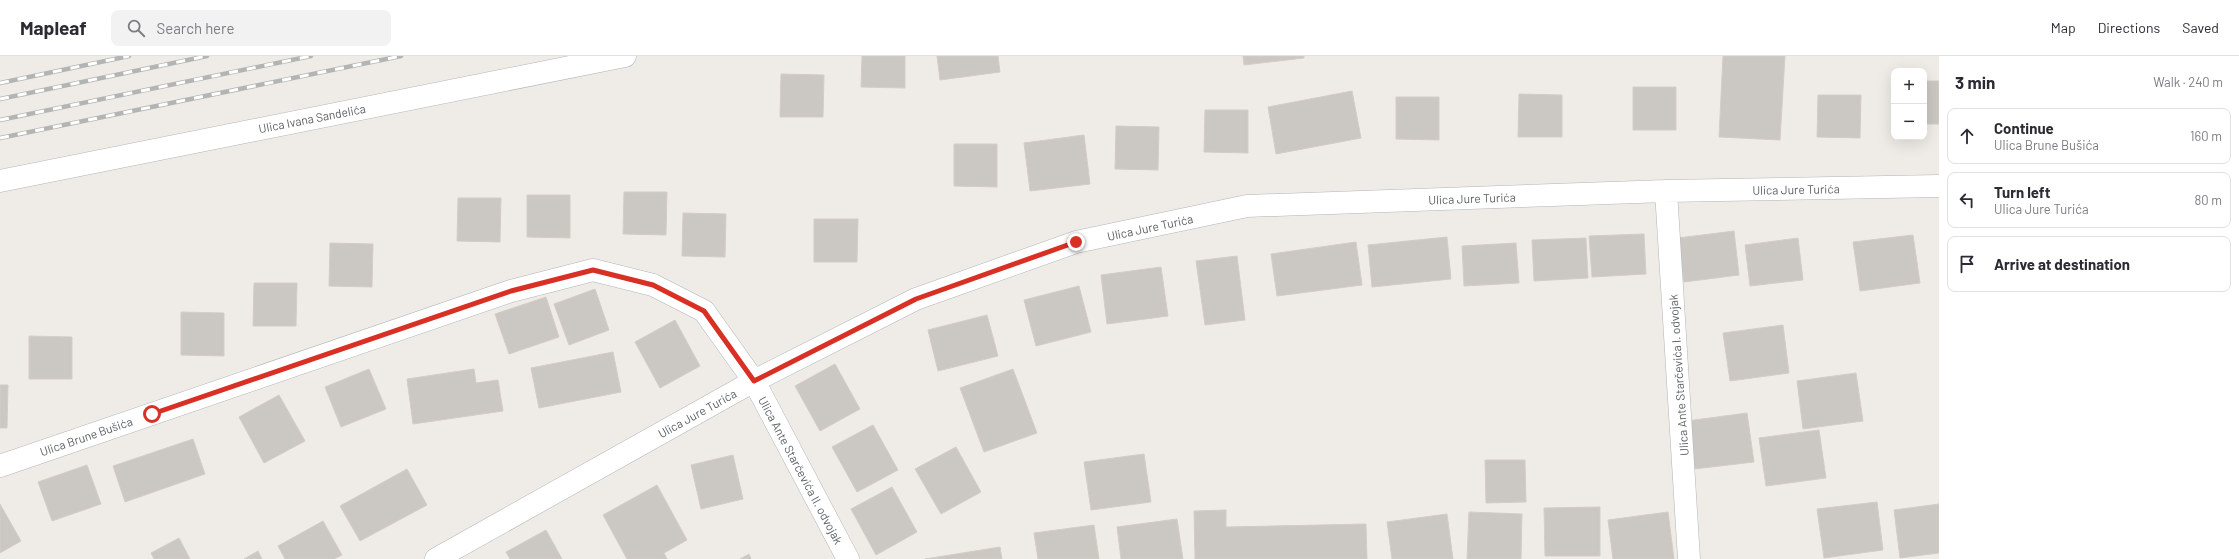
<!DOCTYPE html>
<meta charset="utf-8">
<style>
:root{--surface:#fff;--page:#f2f2f3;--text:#2b2b33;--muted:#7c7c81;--line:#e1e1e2}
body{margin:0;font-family:Barlow,sans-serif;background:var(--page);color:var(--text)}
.controls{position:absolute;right:12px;top:12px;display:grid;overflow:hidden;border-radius:8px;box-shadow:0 4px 16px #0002}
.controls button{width:36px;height:36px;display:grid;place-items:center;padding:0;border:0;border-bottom:1px solid var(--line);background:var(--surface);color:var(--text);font:20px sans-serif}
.stop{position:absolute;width:12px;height:12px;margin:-9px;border:3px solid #d93025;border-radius:50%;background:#fff}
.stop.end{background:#d93025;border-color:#fff;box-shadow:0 1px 4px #0008}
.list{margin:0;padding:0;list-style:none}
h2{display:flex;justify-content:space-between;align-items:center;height:52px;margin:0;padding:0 16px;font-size:17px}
h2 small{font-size:13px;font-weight:400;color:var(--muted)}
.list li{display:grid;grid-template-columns:26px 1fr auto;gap:12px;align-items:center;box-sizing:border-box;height:56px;margin:0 8px 8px;padding:0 8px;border:1px solid var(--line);border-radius:8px}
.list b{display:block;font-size:15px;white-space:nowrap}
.list p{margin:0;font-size:13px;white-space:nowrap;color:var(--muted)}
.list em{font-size:13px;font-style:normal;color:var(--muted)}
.icon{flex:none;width:22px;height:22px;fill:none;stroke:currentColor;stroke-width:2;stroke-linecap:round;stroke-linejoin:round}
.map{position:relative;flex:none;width:1939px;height:503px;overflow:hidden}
header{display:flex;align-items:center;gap:24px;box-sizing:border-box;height:56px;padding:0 20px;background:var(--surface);border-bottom:1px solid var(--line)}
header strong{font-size:19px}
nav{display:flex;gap:22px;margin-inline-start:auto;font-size:14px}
.search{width:280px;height:36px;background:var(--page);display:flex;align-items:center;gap:10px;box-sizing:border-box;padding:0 14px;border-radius:8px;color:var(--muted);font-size:15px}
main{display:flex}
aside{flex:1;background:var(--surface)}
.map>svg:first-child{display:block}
.building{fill:#cbc7c3;stroke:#d4cdc5}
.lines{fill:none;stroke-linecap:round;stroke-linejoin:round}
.minor-casing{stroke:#b2b5b8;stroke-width:23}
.minor{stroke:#fff;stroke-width:22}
.rail-casing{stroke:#b3b4b4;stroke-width:4.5}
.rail{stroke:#fff;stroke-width:3;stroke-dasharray:9;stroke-linecap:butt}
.route{stroke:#d93025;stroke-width:5}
.labels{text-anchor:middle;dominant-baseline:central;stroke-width:3;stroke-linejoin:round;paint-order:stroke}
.street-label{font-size:12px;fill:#5e6366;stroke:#fff}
</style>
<header>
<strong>Mapleaf</strong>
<div class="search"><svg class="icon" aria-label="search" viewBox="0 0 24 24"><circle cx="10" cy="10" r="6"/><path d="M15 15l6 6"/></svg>Search here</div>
<nav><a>Map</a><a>Directions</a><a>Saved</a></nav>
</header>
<main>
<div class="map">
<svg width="1939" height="503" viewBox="0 0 1939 503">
<rect width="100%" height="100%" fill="#efece7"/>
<path class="building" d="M862 0H905V32L861 31Z
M937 0H998L1000 16 940 24Z
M1243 0H1304V2L1244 9Z
M1723 0H1785L1780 84 1719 81Z
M781 18 824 19 823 61H780Z
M1924 25H1939V68H1924Z
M1633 31H1676V74H1633Z
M1352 35 1361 82 1276 98 1268 51Z
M1519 38 1562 39V81H1518Z
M1818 39H1861L1860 82 1817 81Z
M1396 41H1439V84L1396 83Z
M1205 54H1248V97L1204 96Z
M1116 70 1159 71 1158 114 1115 113Z
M1084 79 1090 128 1030 135 1024 87Z
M954 88H997V131L954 130Z
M624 136H667L666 179 623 178Z
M527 139H570V182L527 181Z
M458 142H501L500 186 457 185Z
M683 157 726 158 725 201 682 200Z
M814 163H858L857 206H814Z
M1734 175 1739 219 1684 226 1678 182Z
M1644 178 1646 218 1592 221 1589 180Z
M1913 179 1920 227 1860 235 1853 186Z
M1447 181 1451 223 1372 231 1368 189Z
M1586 182 1588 222 1534 225 1532 184Z
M1798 182 1803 224 1750 230 1745 189Z
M1356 186 1362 229 1277 240 1271 198Z
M330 187 373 188 372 231 329 230Z
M1516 187 1519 227 1464 230 1462 190Z
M1237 200 1245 264 1205 269 1196 205Z
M1161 211 1168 260 1107 268 1101 219Z
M254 227H297L296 270H253Z
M1079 230 1091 276 1036 290 1024 244Z
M595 233 609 274 569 289 554 248Z
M546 241 559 281 509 298 495 258Z
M181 256 224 257V300L181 299Z
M987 259 998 300 938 315 928 274Z
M675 264 700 310 660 332 635 286Z
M1783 269 1789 317 1730 325 1723 277Z
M29 280 72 281V323H29Z
M613 296 621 336 539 352 531 312Z
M835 308 860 353 820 375 795 330Z
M369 313 386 353 341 371 325 331Z
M474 313 476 327 498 324 503 355 413 368 407 323Z
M1013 313 1037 377 984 396 960 332Z
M1856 317 1863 365 1803 373 1797 325Z
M0 329H8L7 372H0Z
M279 339 305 385 264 407 239 361Z
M1747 357 1754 406 1694 413 1687 365Z
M873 369 898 414 857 436 832 391Z
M1819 374 1826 422 1766 430 1759 382Z
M193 383 205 418 125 446 113 410Z
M956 391 981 436 941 458 915 413Z
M1144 398 1151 446 1091 454 1084 406Z
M733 399 743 443 701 453 691 409Z
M1485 404H1525L1526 446 1486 447Z
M87 409 101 448 52 465 38 426Z
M407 413 427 449 360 485 340 450Z
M657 429 687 484 664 497 667 503H627L603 459Z
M892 431 917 476 876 499 851 453Z
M1877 446 1883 494 1824 502 1817 453Z
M0 448 21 485 0 497Z
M1939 448V497L1900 502 1894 454Z
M1600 451V500H1545L1544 452Z
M1226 454V471L1366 468 1367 503H1195L1194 455Z
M1469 456 1522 458 1521 503H1467Z
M1668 456 1674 503H1613L1608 464Z
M1447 458 1453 503H1392L1387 466Z
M1177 463 1183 503H1121L1117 471Z
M323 465 342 499 334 503H285L278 490Z
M1094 469 1099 503H1038L1034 477Z
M546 474 562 503H510L506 496Z
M179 482 190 503H154L151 497Z
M1000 491 1002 503H925Z
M258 495 262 503H244Z
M749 498 751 503H740Z"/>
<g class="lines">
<g class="minor-casing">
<path id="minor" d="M0 125 625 0
M1666 135 1689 503
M0 410 511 235 593 214 653 229 704 255 754 325 848 503
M436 503 754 325 916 243 1076 186 1247 150 1666 135 1939 130"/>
</g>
<use href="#minor" class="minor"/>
<g class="rail-casing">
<path id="rail" d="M0 27 129 0
M0 43 207 0
M0 64 311 0
M0 82 401 0"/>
</g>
<use href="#rail" class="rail"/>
</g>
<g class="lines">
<path class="route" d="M152 358 511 235 593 214 653 229 704 255 754 325 916 243 1076 186"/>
</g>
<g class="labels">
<g class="street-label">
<text transform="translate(312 62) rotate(-11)">Ulica Ivana Sandelića</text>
<text transform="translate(1796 133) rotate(-1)">Ulica Jure Turića</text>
<text transform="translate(1472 142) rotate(-2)">Ulica Jure Turića</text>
<text transform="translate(1150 171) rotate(-12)">Ulica Jure Turića</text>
<text transform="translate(1678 319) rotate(-94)">Ulica Ante Starčevića I. odvojak</text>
<text transform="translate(697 357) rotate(-29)">Ulica Jure Turića</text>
<text transform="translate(86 380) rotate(-19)">Ulica Brune Bušića</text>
<text transform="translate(801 414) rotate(62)">Ulica Ante Starčevića II. odvojak</text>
</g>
</g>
</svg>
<div class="controls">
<button>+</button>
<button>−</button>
</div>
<div class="stop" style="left:152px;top:358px"></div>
<div class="stop end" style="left:1076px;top:186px"></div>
</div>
<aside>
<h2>3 min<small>Walk · 240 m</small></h2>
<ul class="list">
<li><svg class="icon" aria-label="ahead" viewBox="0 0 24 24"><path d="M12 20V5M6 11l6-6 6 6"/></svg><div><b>Continue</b><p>Ulica Brune Bušića</p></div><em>160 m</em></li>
<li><svg class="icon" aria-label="left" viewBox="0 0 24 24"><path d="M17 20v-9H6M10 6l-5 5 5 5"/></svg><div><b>Turn left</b><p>Ulica Jure Turića</p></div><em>80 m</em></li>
<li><svg class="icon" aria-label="arrive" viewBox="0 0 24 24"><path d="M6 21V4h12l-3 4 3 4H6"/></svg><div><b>Arrive at destination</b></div></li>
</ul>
</aside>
</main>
